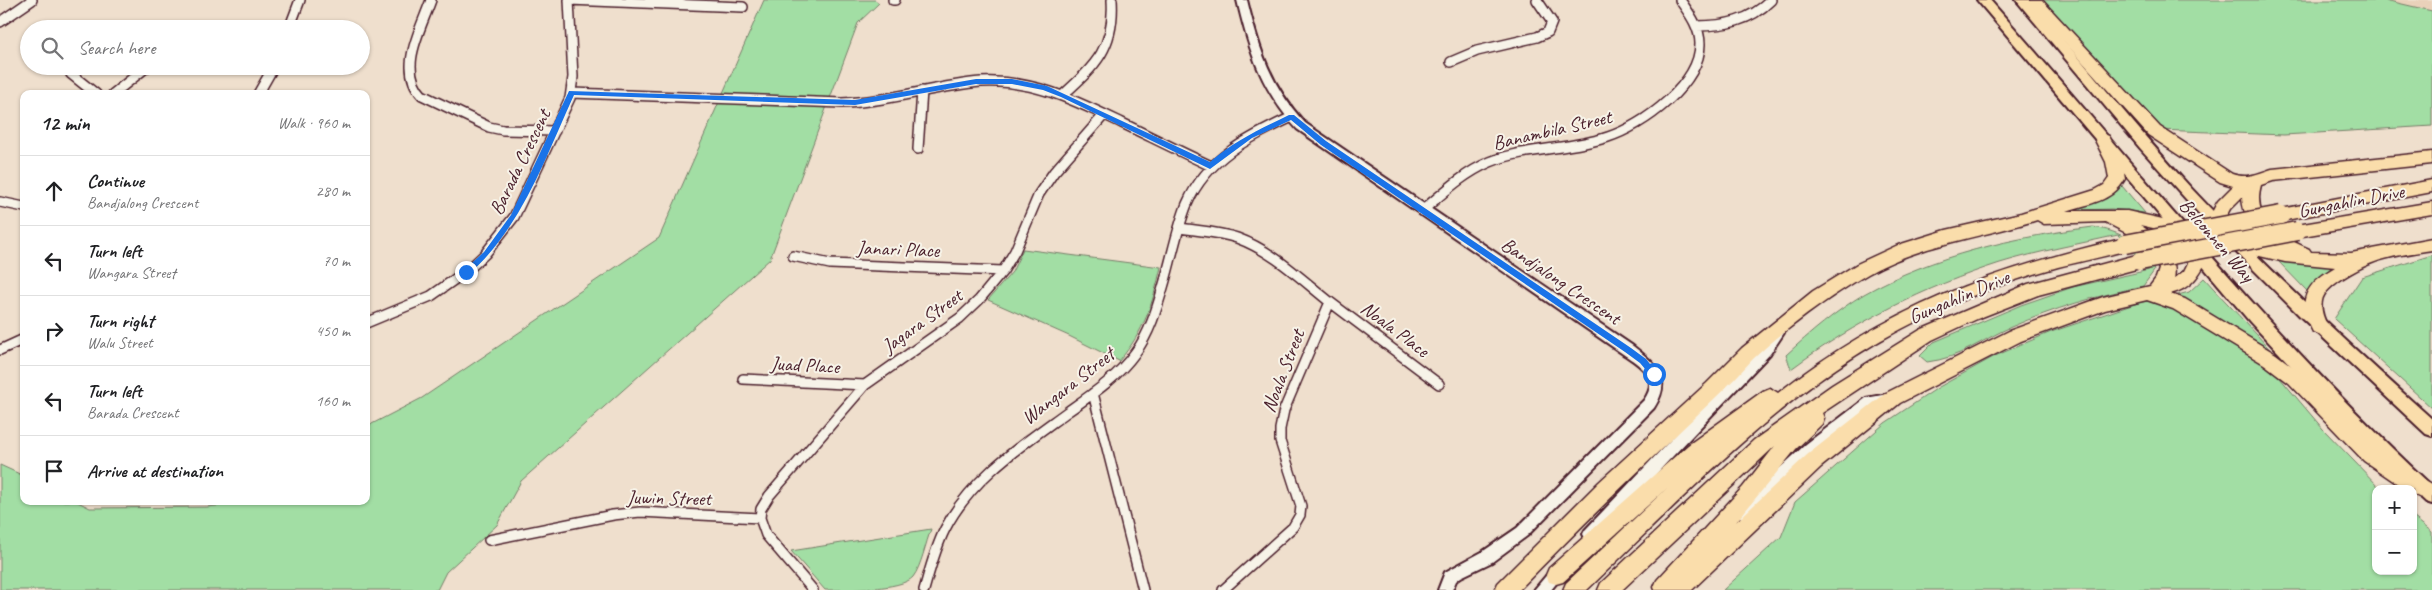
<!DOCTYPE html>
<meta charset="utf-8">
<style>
:root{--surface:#fff;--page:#f2f2f2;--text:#202124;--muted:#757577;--line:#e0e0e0}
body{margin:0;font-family:Caveat,sans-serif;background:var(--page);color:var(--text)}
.controls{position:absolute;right:15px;bottom:15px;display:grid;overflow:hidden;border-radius:10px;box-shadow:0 1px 4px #0004}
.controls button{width:45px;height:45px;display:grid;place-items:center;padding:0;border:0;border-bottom:1px solid var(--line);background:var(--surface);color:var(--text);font:25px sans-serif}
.stop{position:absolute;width:15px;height:15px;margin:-11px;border:4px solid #1a73e8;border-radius:50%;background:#fff}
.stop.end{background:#1a73e8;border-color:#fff;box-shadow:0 1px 5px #0008}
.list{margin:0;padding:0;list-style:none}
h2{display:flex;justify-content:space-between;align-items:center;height:65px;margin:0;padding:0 20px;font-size:21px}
h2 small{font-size:16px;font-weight:400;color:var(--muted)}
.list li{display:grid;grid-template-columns:32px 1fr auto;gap:15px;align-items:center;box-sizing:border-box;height:70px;padding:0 20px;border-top:1px solid var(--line)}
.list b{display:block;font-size:19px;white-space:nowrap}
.list p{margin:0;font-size:16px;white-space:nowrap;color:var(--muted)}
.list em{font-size:16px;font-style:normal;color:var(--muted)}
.icon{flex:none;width:28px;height:28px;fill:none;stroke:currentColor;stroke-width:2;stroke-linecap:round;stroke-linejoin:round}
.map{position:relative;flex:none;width:2432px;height:590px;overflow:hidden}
.search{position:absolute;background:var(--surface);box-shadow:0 1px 4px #0004;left:20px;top:20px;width:350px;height:55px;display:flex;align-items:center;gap:12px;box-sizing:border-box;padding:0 18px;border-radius:28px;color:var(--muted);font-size:19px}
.panel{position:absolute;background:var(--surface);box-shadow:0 1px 4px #0004;left:20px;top:90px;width:350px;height:415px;border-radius:10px}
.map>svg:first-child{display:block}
.built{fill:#ead1ba}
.green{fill:#a2dea4;stroke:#767e68}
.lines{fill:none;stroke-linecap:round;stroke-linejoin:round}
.street-casing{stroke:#4a1f2b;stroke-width:12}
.secondary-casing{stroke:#4a1f2b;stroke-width:4}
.primary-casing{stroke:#4a1f2b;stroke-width:4}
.highway-casing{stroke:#4a1f2b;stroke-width:3}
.street{stroke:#f7f3e8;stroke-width:9}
.secondary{fill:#f7f3e8;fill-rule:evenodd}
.primary{fill:#faddab;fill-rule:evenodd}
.highway{fill:#faddab;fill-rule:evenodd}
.highway-bridge-casing{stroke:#4a1f2b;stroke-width:21;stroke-linecap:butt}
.highway-bridge{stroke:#faddab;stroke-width:18}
.route{fill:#1a73e8}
.labels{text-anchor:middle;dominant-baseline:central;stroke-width:4;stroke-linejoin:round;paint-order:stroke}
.street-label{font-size:20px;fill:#4a1f2b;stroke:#f7f3e8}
</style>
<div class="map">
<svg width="2432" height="590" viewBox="0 0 2432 590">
<rect width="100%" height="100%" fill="#efdfcd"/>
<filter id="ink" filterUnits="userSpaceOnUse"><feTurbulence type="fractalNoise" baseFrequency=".02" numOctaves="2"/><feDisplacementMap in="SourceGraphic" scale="10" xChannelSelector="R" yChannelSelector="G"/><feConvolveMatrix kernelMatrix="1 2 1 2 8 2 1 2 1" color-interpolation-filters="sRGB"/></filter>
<g filter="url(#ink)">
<path class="built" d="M2387 0H2432V10L2422 9Z"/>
<path class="green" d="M764 0H875L879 3 858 23 770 259 521 481 497 525 446 572 437 590H0V465L24 476V501H76L90 508 207 507 257 501H366V427L422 398 659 238Z
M2042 0H2385L2432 11V126L2284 135 2159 130Z
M2122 186 2145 213 2112 209 2074 210 2072 208 2108 197Z
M2093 227C2119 231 2145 243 2154 271L2143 286C2096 296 2055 308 2011 327 1981 340 1961 358 1927 362L1920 356 1934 342 2021 305 2073 287 2149 270 2118 235C2079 244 2039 251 2000 263 1925 287 1855 322 1791 369L1786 355C1810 333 1836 311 1864 294 1933 255 2015 237 2093 227Z
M1023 249 1161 267C1152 305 1145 330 1119 361L1069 336 988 300 1012 272Z
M2432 255V408L2334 319 2362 277Z
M2277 260 2329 265 2332 267 2307 291Z
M2204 278C2227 304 2251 327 2273 353L2174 296 2189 292Z
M2157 300 2174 306 2269 365 2323 429 2381 489H2376V571H2413V517L2432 532V590H1723L1781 537 1795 502 1885 423 1939 387 1995 356 2051 332 2141 302Z
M931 529C926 542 921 567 913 577 902 590 843 590 825 590L791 551Z"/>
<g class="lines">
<g class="street-casing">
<path id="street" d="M431 0C421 29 397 69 422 95L489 127 503 130 555 131
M569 0 743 7
M893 0H895
M0 22 32 0
M1696 26C1725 26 1750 21 1771 0
M289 29 300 0
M1451 62 1477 51 1537 37 1548 32 1552 22 1537 0
M74 66 71 74 96 94
M572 93 842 103C889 102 934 86 981 82 1033 79 1076 101 1122 123 1151 137 1181 152 1211 166
M113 94 148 66
M258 94 274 66
M1063 95C1096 65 1115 47 1112 0
M918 149 922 91
M0 202 24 207
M1422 211C1443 193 1464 173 1490 162 1527 147 1570 150 1608 137 1643 126 1700 84 1700 44 1700 27 1689 13 1680 0
M1180 228C1199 231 1219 232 1237 238 1273 251 1301 279 1330 302L1284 410 1280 429V441L1301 506 1300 515 1293 527 1223 590
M793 256 830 264 1003 271
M1330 302 1439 384
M366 323 431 296 468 270 485 254 514 217 570 98 573 77 569 0
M0 350 24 339
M743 379 865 385
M1093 393 1143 590
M760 518 761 509 769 496 865 385 960 318 979 300 1003 271 1015 251 1039 194 1054 172 1104 115
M489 540 613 515 640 512 760 518 766 535 813 590
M924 590C930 569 935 549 945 529 971 478 1022 445 1067 412 1091 395 1117 378 1135 353 1150 333 1157 308 1164 284 1172 257 1177 229 1187 204 1207 158 1249 137 1292 117"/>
</g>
<g class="secondary-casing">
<path id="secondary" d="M1237 0H1247C1259 49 1270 85 1305 123L1633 346C1657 365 1673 378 1654 408L1527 536 1492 562 1461 577 1456 581 1452 590H1438L1445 572 1482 552 1517 528 1644 400C1660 377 1641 366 1623 354L1297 129C1261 89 1249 51 1237 0Z
M1778 328 1783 329 1784 333 1770 354 1595 538 1590 540 1585 538 1583 534 1585 530 1760 346 1773 329Z
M1893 393 1898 394 1900 398 1898 402 1874 407 1816 452 1747 516 1742 518 1737 516 1735 512 1737 508 1806 444 1866 398Z
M1560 563 1565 565 1567 570 1551 590H1534L1555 565Z"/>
</g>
<g class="primary-casing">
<path id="primary" d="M1977 0H1990C2135 165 2271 337 2432 486V504L2426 502 2365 445 2250 322Z
M2016 0H2029C2084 62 2136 128 2192 189 2268 270 2350 345 2432 419V436L2426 434 2302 318 2211 227 2140 148Z"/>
</g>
<g class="highway-casing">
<path id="highway" d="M2027 0H2042L2160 127 2232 174C2247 179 2257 174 2272 169L2432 152V164L2273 181 2261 185C2251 220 2281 237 2309 249L2311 252 2351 253 2432 238V250C2413 253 2390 256 2372 263 2359 268 2324 286 2322 301 2320 310 2324 319 2328 327L2325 332 2319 334 2313 332C2296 300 2306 284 2335 267L2285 262 2230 249 2228 244 2230 239 2236 238 2273 246C2256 234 2243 219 2242 197L2230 209 2221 226 2215 228 2209 226 2207 222 2218 201 2233 186 2220 182 2148 135Z
M2103 134 2109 136 2122 162 2125 179C2112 202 2090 203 2067 211H2127L2185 224 2187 228 2185 232 2179 234 2140 225C2159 237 2179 254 2174 279L2184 271 2195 249 2201 248 2207 249 2210 254C2200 274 2193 288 2170 294L2185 299 2276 354 2301 373 2378 449 2399 465 2432 484V497C2424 500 2420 498 2413 494V489H2405L2364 461 2289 383 2264 364 2173 309 2147 300 2105 310 2021 341 1900 403 1821 467 1692 590H1655L1654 587 1657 580 1743 487 1775 446 1622 590H1598L1601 583 1754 440 1832 385 1920 330 2028 284 2140 254 2146 256 2149 261 2146 266 2140 268 2038 295 1977 319 1932 340 1822 413 1824 418 1822 424 1796 449 1736 522 1807 455 1886 393 2009 331 2103 297 2150 286 2156 278 2159 269 2151 252 2130 235 2105 222 2044 224 2037 220C1980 238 1921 244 1868 274 1830 296 1785 329 1753 359 1740 373 1727 387 1713 400 1647 462 1582 525 1519 590H1495L1498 583 1599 482 1707 383 1742 348 1813 291 1857 264 1898 245 1946 230 2021 213 2095 190 2104 185 2109 178 2106 162 2095 140 2097 136Z
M2432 180V192L2281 221 2275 219 2273 215 2275 211 2281 209Z
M2432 202V214L2297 237 2291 235 2289 231 2291 227 2297 225Z
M2125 238 2131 239 2133 244 2131 249C2107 256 2082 261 2058 267 2015 279 1974 294 1934 313 1798 374 1693 489 1587 590H1563L1566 583 1667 488 1563 582 1556 584 1549 582 1546 575 1549 568 1688 445 1763 391 1770 388 1778 393C1888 307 1991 270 2125 238Z"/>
</g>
<use href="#street" class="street"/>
<use href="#secondary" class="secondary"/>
<use href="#primary" class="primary"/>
<use href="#highway" class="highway"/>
<g class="highway-bridge-casing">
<path id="highway-bridge" d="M2125 244 2281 215
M2140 261 2297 231"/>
</g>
<use href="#highway-bridge" class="highway-bridge"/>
</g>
</g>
<path class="route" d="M976 79H1012L1047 86 1210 162C1234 141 1260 129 1289 115H1294L1326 141 1631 348 1646 359 1658 374 1657 376H1651L1640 363 1625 352 1321 145 1291 120 1252 138 1210 169 1061 97 1043 90 1012 84H976L855 105 574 95C545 158 522 227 469 274L462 272 484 252 511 215 569 91 855 100Z"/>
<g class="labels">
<g class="street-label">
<text transform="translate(1552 130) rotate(-13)">Banambila Street</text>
<text transform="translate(520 162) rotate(-64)">Barada Crescent</text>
<text transform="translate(2351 201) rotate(-11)">Gungahlin Drive</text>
<text transform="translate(2217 240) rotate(49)">Belconnen Way</text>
<text transform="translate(898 249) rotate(2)">Janari Place</text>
<text transform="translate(1561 281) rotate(34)">Bandjalong Crescent</text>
<text transform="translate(1959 297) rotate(-23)">Gungahlin Drive</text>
<text transform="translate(922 321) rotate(-36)">Jagara Street</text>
<text transform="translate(1395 329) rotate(37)">Noala Place</text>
<text transform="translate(805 365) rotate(3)">Juad Place</text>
<text transform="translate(1283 371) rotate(-69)">Noala Street</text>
<text transform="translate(1068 386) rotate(-38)">Wangara Street</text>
<text transform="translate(669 498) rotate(1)">Juwin Street</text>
</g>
</g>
</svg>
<div class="controls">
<button>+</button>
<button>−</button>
</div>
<div class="stop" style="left:1654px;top:374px"></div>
<div class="stop end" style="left:466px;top:272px"></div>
<div class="search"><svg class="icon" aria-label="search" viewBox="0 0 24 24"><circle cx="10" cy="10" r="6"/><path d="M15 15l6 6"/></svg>Search here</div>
<section class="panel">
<h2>12 min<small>Walk · 960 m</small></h2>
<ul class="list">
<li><svg class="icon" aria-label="ahead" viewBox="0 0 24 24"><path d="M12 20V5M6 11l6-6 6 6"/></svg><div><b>Continue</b><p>Bandjalong Crescent</p></div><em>280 m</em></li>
<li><svg class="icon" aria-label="left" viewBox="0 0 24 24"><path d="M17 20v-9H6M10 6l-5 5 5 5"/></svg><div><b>Turn left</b><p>Wangara Street</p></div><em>70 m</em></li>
<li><svg class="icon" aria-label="right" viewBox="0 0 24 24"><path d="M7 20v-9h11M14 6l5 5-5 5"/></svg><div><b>Turn right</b><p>Walu Street</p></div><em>450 m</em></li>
<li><svg class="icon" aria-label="left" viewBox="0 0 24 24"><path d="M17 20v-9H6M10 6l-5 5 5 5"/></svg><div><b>Turn left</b><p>Barada Crescent</p></div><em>160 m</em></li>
<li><svg class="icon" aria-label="arrive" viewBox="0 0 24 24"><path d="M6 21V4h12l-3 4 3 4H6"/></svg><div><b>Arrive at destination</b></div></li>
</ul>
</section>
</div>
